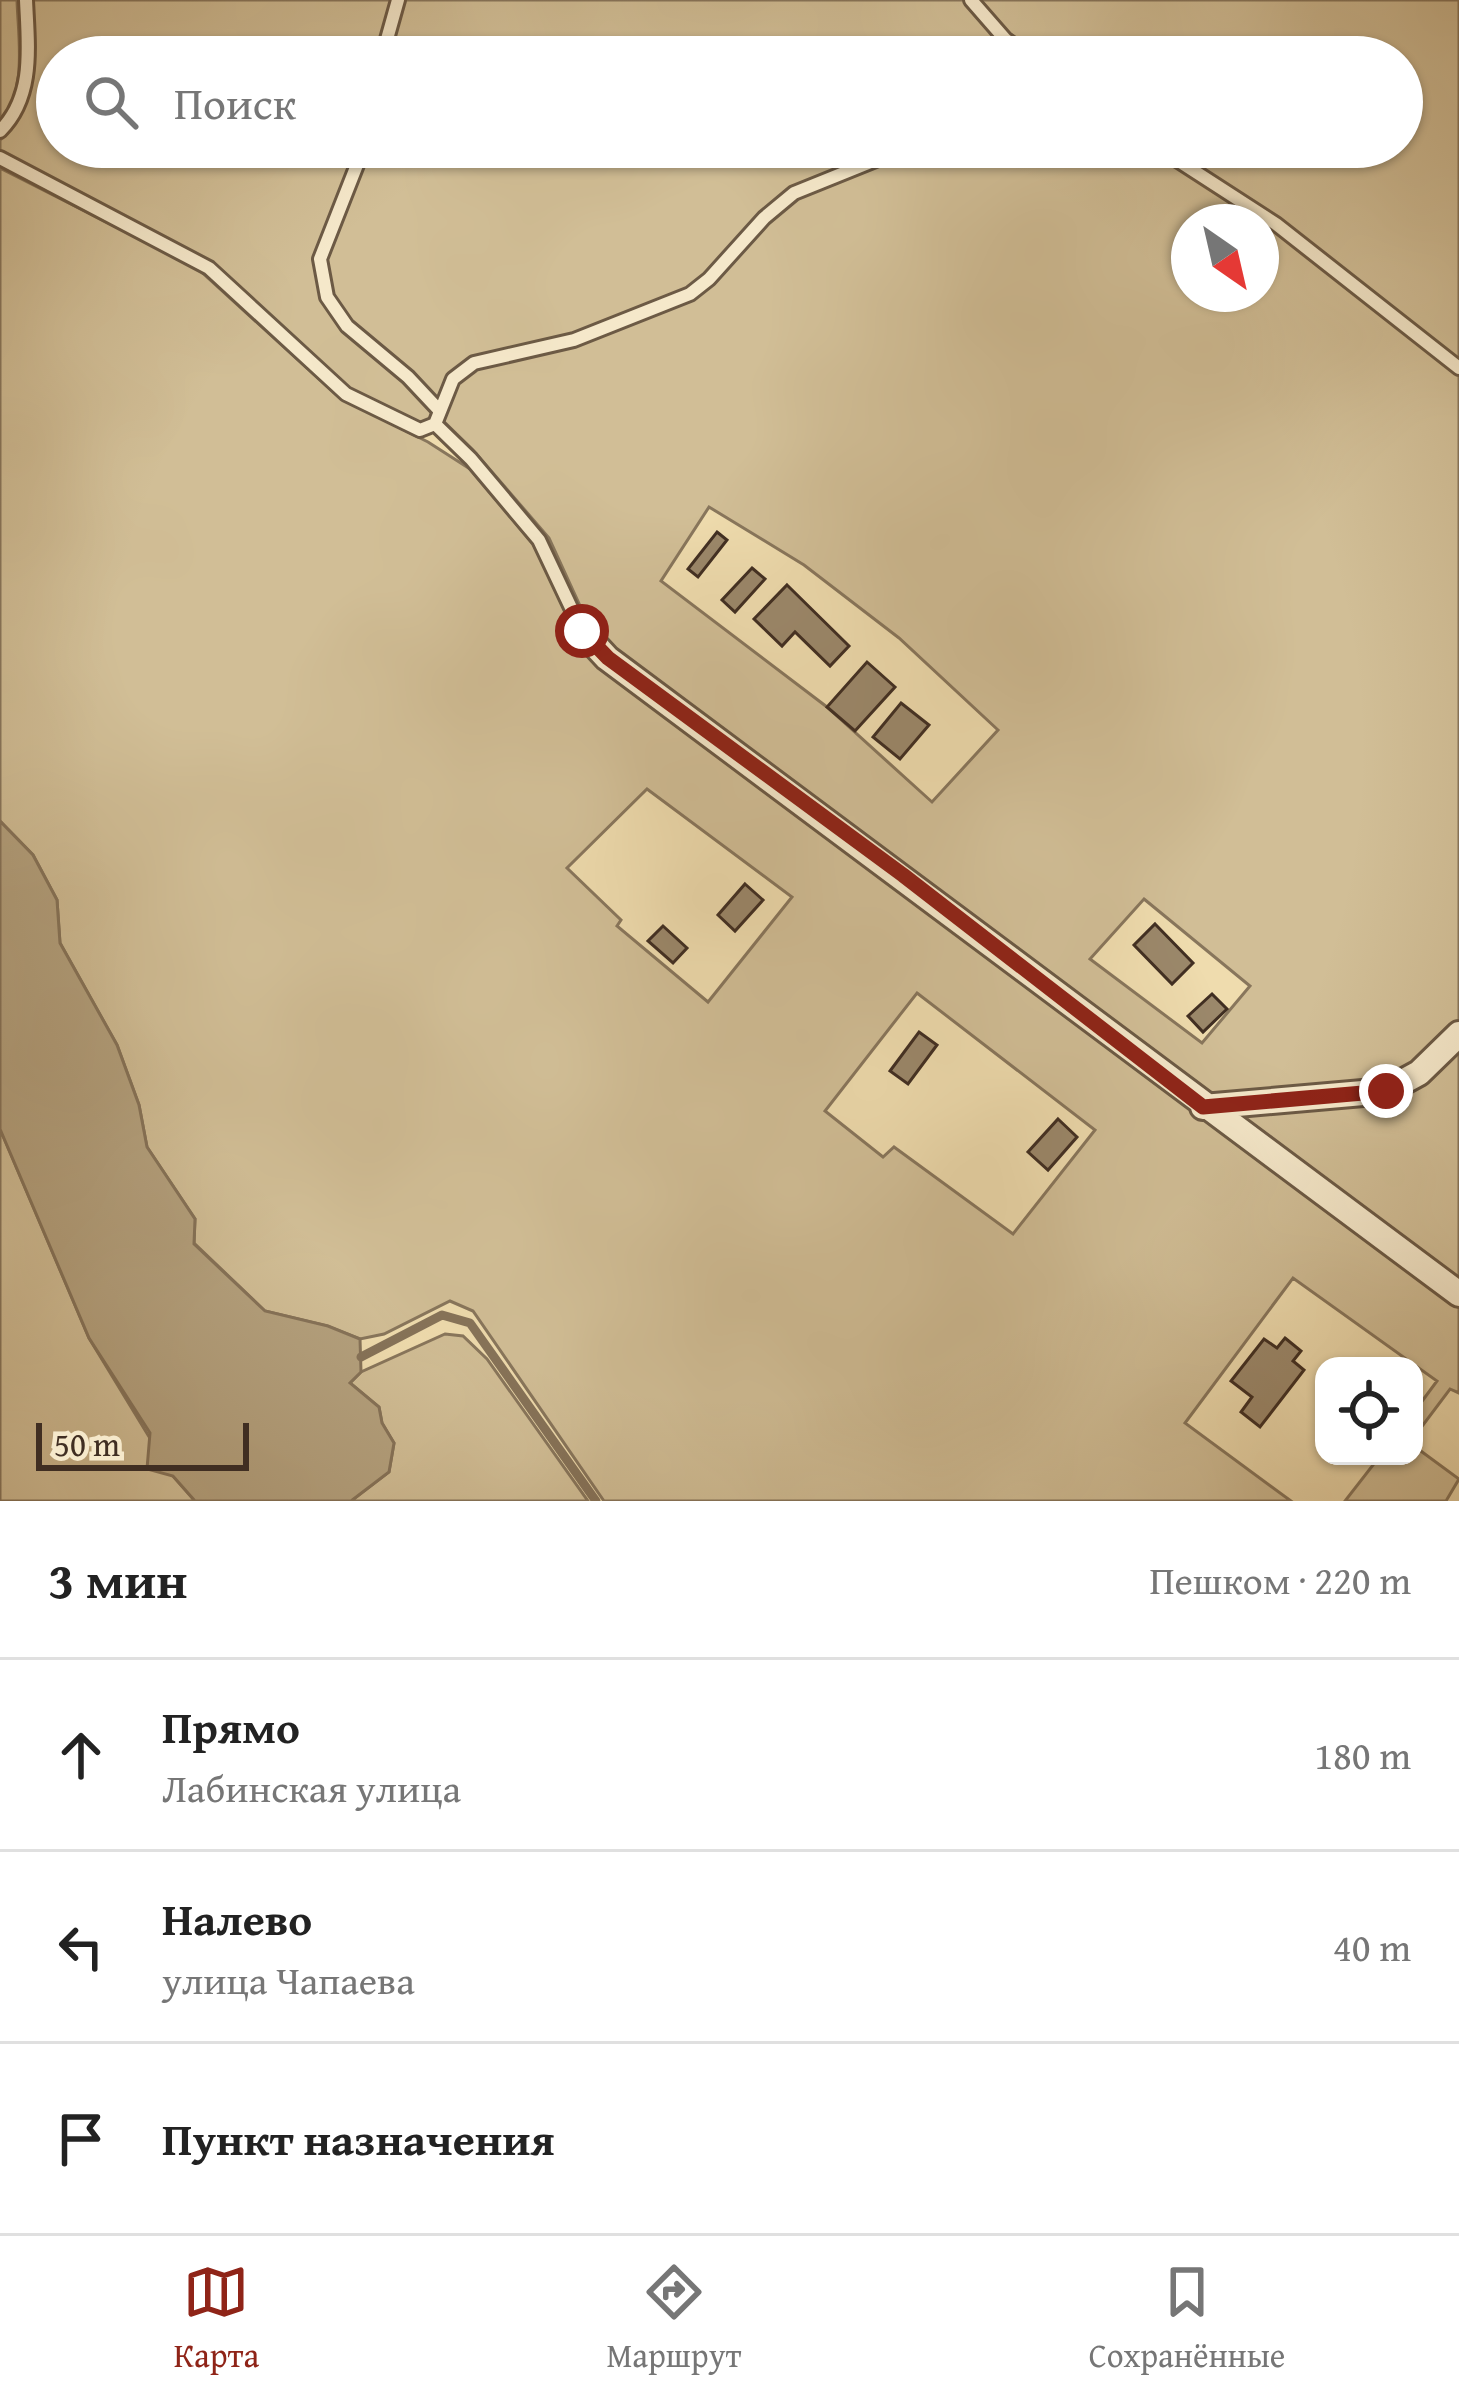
<!DOCTYPE html>
<html lang="ru">
<meta charset="utf-8">
<style>
:root{--surface:#fff;--page:#f6f6f6;--text:#222;--muted:#767676;--line:#e0e0e0;--accent:#8f2418}
body{margin:0;font-family:"Gentium Book Plus",serif;background:var(--page);color:var(--text)}
.controls{position:absolute;right:36px;bottom:36px;display:grid;overflow:hidden;border-radius:24px;box-shadow:0 3px 9px #0004}
.controls button{width:108px;height:108px;display:grid;place-items:center;padding:0;border:0;border-bottom:3px solid var(--line);background:var(--surface);color:var(--text);font:60px sans-serif}
.compass{position:absolute;left:1171px;top:204px;width:108px;height:108px;border-radius:50%;background:var(--surface);box-shadow:0 3px 9px #0004;rotate:146deg}
.scale{position:absolute;left:36px;bottom:30px;width:213px;box-sizing:border-box;padding-left:12px;border:6px solid #402e22;border-top:0;font-size:33px;line-height:42px;white-space:nowrap;color:#402e22;-webkit-text-stroke:9px #f5e8ca;paint-order:stroke}
.stop{position:absolute;width:36px;height:36px;margin:-27px;border:9px solid #8f2418;border-radius:50%;background:#fff}
.stop.end{background:#8f2418;border-color:#fff;box-shadow:0 3px 12px #0008}
.list{margin:0;padding:0;list-style:none}
h2{display:flex;justify-content:space-between;align-items:center;height:156px;margin:0;padding:0 48px;font-size:51px}
h2 small{font-size:39px;font-weight:400;color:var(--muted)}
.list li{display:grid;grid-template-columns:78px 1fr auto;gap:36px;align-items:center;box-sizing:border-box;height:192px;padding:0 48px;border-top:3px solid var(--line)}
.list b{display:block;font-size:45px;white-space:nowrap}
.list p{margin:0;font-size:39px;white-space:nowrap;color:var(--muted)}
.list em{font-size:39px;font-style:normal;color:var(--muted)}
.icon{flex:none;width:66px;height:66px;fill:none;stroke:currentColor;stroke-width:2;stroke-linecap:round;stroke-linejoin:round}
.map{position:relative;flex:none;width:1459px;height:1501px;overflow:hidden}
.search{position:absolute;background:var(--surface);box-shadow:0 3px 9px #0004;left:36px;right:36px;top:36px;height:132px;display:flex;align-items:center;gap:30px;box-sizing:border-box;padding:0 42px;border-radius:66px;color:var(--muted);font-size:45px}
.sheet{height:732px;background:var(--surface)}
nav{display:flex;justify-content:space-around;align-items:center;box-sizing:border-box;height:168px;border-top:3px solid var(--line);background:var(--surface);font-size:33px;color:var(--muted)}
nav a{display:grid;justify-items:center;gap:6px}
nav .on{color:var(--accent)}
.map>svg:first-child{display:block}
.green{fill:#d1be96;stroke:#88765c;stroke-width:3;fill-rule:evenodd}
.water{fill:#b4a17e;stroke:#867359;stroke-width:3}
.lines{fill:none;stroke-linecap:round;stroke-linejoin:round}
.stream{stroke:#867359;stroke-width:9}
.building{fill:#9b886b;stroke:#402e22;stroke-width:3}
.lane-casing{stroke:#6c5a45;stroke-width:18}
.street-casing{stroke:#6c5a45;stroke-width:30}
.lane{stroke:#f5e8ca;stroke-width:12}
.street{stroke:#f5e8ca;stroke-width:24}
.route{stroke:#8f2418;stroke-width:15}
</style>
<div class="map">
<svg width="1459" height="1501" viewBox="0 0 1459 1501">
<rect width="100%" height="100%" fill="#efdcae"/>
<filter id="stains"><feTurbulence type="fractalNoise" baseFrequency=".00167" numOctaves="4"/><feColorMatrix values="0 0 0 0 .2 0 0 0 0 .09 0 0 0 0 .02 0 0 0 .5 -.17"/></filter>
<radialGradient id="worn" r=".72"><stop offset=".6" stop-color="#630" stop-opacity="0"/><stop offset="1" stop-color="#630" stop-opacity=".3"/></radialGradient>
<path class="green" d="M0 0H17C18 37 28 91 0 119Z
M32 0H1459V1027L1382 1087 1244 1098 1196 1091 593 634 549 538 473 450 432 410 430 419 420 424 341 384 215 264 0 152V140C42 105 34 49 32 0ZM57 57H1402V147H57ZM1189 222H1261V294H1189ZM709 507 804 565 899 638 998 730 932 802 827 707 661 581ZM1144 899 1250 986 1202 1043 1090 959Z
M0 168 197 268 340 398 428 442 470 469 534 545 574 630 1025 984 1459 1307V1393L1450 1389 1414 1437V1412L1437 1381 1293 1278 1185 1423 1291 1501H604L473 1311 450 1301 384 1334 360 1339 327 1326 265 1311 194 1243 195 1219 147 1147 139 1105 117 1045 60 943 57 900 33 855 0 821ZM647 789 792 897 708 1002 617 926 621 920 567 868ZM917 993 1095 1130 1013 1234 894 1147 883 1157 825 1111Z
M1459 1041V1288L1222 1111 1391 1096Z
M0 1129 89 1338 173 1476 195 1501H0Z
M445 1334 463 1336 487 1359 588 1501H351L389 1472 394 1443 382 1423 379 1407 350 1383 361 1372Z
M1414 1446 1459 1479 1446 1501H1345L1380 1456H1414Z"/>
<path class="water" d="M0 821 33 855 57 900 60 943 117 1045 139 1105 147 1147 195 1219 194 1244 265 1311 328 1326 360 1339 361 1372 350 1383 379 1407 382 1423 394 1443 389 1472 351 1501H195L173 1476 147 1469 150 1433 89 1338 0 1129Z"/>
<g class="lines">
<path class="stream" d="M361 1357 442 1315 470 1323 596 1501"/>
</g>
<path class="building" d="M717 532 727 540 698 577 688 569Z
M752 568 765 579 735 612 722 600Z
M787 585 849 646 830 666 795 632 782 646 754 619Z
M867 662 895 687 855 731 827 707Z
M901 703 929 725 900 759 873 737Z
M745 884 763 900 735 931 718 915Z
M1155 924 1193 963 1172 984 1134 945Z
M663 926 687 948 673 963 648 941Z
M1212 994 1227 1009 1203 1032 1188 1016Z
M919 1032 937 1045 908 1084 890 1071Z
M1058 1119 1077 1137 1048 1170 1028 1152Z
M1285 1338 1301 1351 1293 1361 1304 1370 1260 1427 1241 1412 1252 1397 1231 1381 1264 1339 1277 1348Z"/>
<g class="lines">
<g class="lane-casing">
<path id="lane" d="M971 0 1005 39 1030 57
M382 57 398 0
M0 131C35 96 28 46 26 0
M364 147 320 259 327 297 347 326 408 377 438 409
M1157 147 1276 224 1459 368
M0 158 209 268 346 394 420 430 435 424 453 379 474 363 574 340 690 294 709 279 764 218 794 193 908 147
M435 424 471 459 539 540 582 631"/>
</g>
<g class="street-casing">
<path id="street" d="M582 631 607 658 1459 1294
M1203 1107 1386 1091 1419 1073 1459 1034"/>
</g>
<use href="#lane" class="lane"/>
<use href="#street" class="street"/>
</g>
<g class="lines">
<path class="route" d="M582 631 608 658 903 875 1203 1107 1386 1091"/>
</g>
<rect width="100%" height="100%" filter="url(#stains)"/>
<rect width="100%" height="100%" fill="url(#worn)"/>
</svg>
<div class="controls">
<button><svg class="icon" aria-label="locate" viewBox="0 0 24 24"><circle cx="12" cy="12" r="6"/><path d="M12 2v4M12 18v4M2 12h4M18 12h4"/></svg></button>
</div>
<svg class="compass" viewBox="-18 -18 36 36"><path d="M0-13l5 13h-10z" fill="#e53935"/><path d="M0 13l5-13h-10z" fill="#767676"/></svg>
<div class="scale">50 m</div>
<div class="stop" style="left:582px;top:631px"></div>
<div class="stop end" style="left:1386px;top:1091px"></div>
<div class="search"><svg class="icon" aria-label="search" viewBox="0 0 24 24"><circle cx="10" cy="10" r="6"/><path d="M15 15l6 6"/></svg>Поиск</div>
</div>
<section class="sheet">
<h2>3 мин<small>Пешком · 220 m</small></h2>
<ul class="list">
<li><svg class="icon" aria-label="ahead" viewBox="0 0 24 24"><path d="M12 20V5M6 11l6-6 6 6"/></svg><div><b>Прямо</b><p>Лабинская улица</p></div><em>180 m</em></li>
<li><svg class="icon" aria-label="left" viewBox="0 0 24 24"><path d="M17 20v-9H6M10 6l-5 5 5 5"/></svg><div><b>Налево</b><p>улица Чапаева</p></div><em>40 m</em></li>
<li><svg class="icon" aria-label="arrive" viewBox="0 0 24 24"><path d="M6 21V4h12l-3 4 3 4H6"/></svg><div><b>Пункт назначения</b></div></li>
</ul>
</section>
<nav>
<a class="on"><svg class="icon" aria-label="map" viewBox="0 0 24 24"><path d="M3 6l6-2 6 2 6-2v14l-6 2-6-2-6 2zM9 4v14M15 6v14"/></svg>Карта</a>
<a><svg class="icon" aria-label="directions" viewBox="0 0 24 24"><path d="M12 3l9 9-9 9-9-9zM9 14v-3h6M13 9l2 2-2 2"/></svg>Маршрут</a>
<a><svg class="icon" aria-label="saved" viewBox="0 0 24 24"><path d="M7 4h10v16l-5-4-5 4z"/></svg>Сохранённые</a>
</nav>
